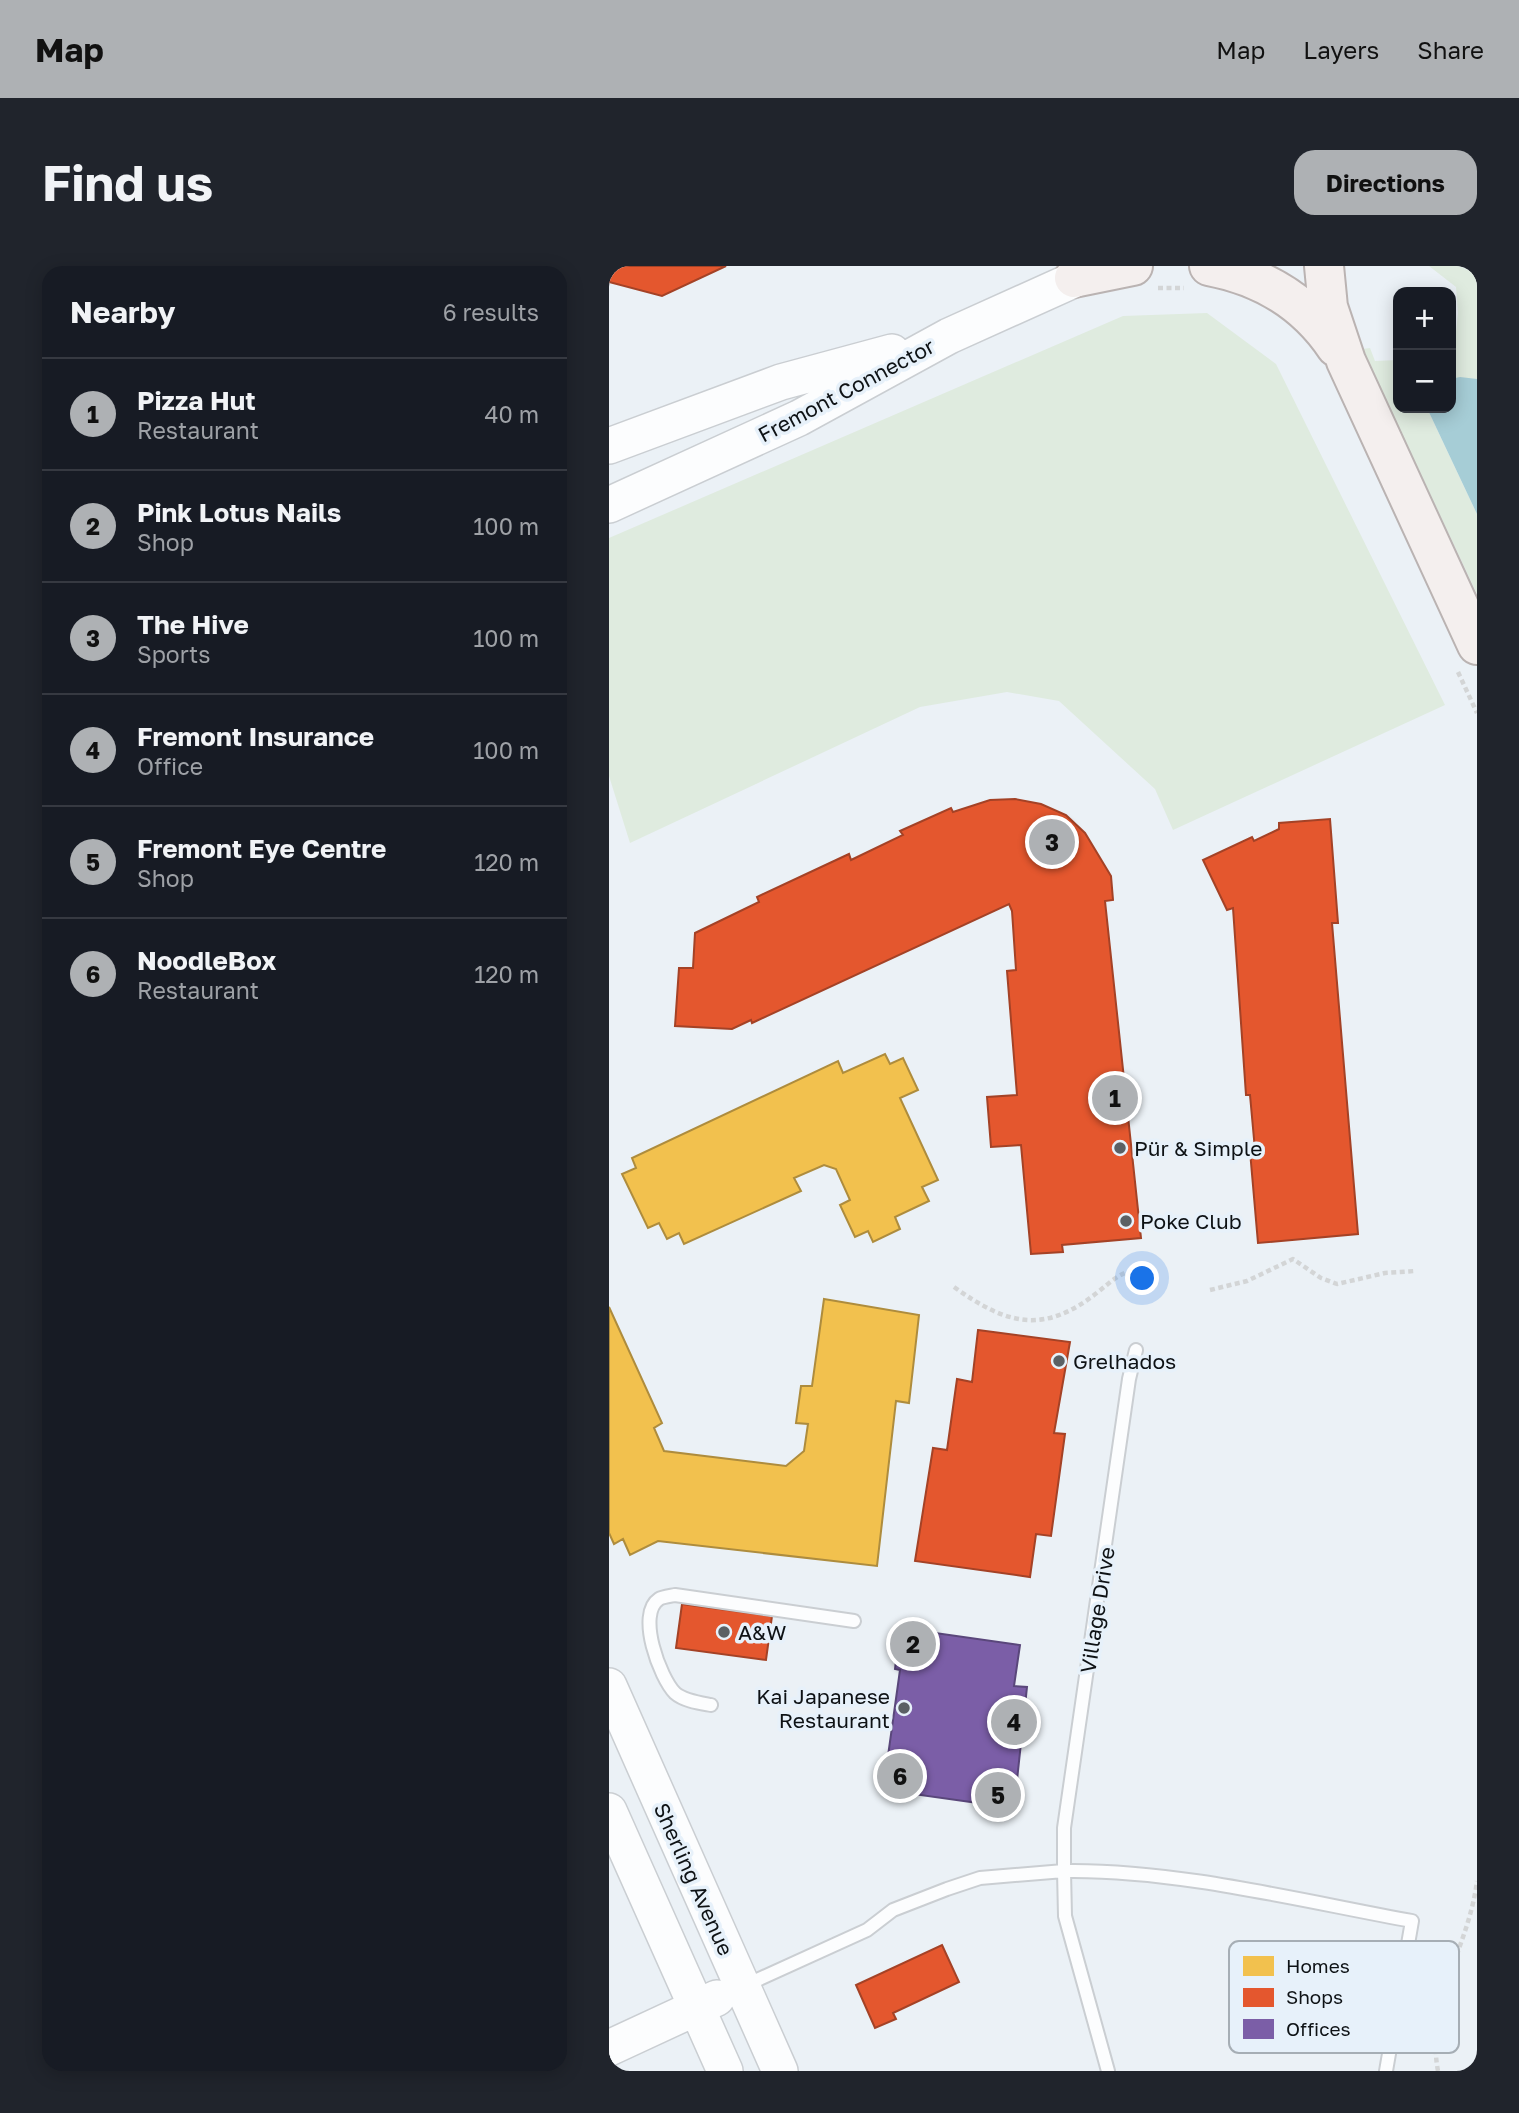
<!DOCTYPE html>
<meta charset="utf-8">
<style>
:root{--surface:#171b24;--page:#20242c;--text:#f1f3f6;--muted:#9ea1a6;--line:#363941;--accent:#aeb1b4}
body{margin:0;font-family:"Golos Text",sans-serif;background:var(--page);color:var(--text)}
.controls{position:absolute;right:21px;top:21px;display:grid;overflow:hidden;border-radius:14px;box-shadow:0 4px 18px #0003}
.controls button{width:63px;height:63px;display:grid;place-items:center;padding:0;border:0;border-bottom:2px solid var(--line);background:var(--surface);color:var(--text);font:35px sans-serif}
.you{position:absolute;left:534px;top:1013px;width:24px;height:24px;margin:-18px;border:5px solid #fff;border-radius:50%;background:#1a73e8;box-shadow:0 0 0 10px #1a73e833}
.badge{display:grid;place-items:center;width:46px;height:46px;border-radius:50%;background:var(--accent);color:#111;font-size:23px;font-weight:700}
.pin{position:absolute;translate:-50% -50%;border:4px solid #fff;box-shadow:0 2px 7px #0006}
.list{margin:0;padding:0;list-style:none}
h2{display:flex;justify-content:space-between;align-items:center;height:91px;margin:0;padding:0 28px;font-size:30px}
h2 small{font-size:23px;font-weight:400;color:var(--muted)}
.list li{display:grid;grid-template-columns:46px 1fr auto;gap:21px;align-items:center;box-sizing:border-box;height:112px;padding:0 28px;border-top:2px solid var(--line)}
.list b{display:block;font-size:26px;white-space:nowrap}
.list p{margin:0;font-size:23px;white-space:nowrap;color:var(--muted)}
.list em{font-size:23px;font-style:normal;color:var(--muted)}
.map{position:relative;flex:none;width:868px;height:1805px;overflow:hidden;border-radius:21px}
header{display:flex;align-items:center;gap:42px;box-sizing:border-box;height:98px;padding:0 35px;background:var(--accent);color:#111}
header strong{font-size:33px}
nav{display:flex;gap:38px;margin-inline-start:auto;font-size:24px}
.intro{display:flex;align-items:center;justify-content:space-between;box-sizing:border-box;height:168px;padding:0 42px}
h1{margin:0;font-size:49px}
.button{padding:18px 32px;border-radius:21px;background:var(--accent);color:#111;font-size:24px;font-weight:700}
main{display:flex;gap:42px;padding:0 42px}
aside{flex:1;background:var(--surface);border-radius:21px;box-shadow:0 4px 18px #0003}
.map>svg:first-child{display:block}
.green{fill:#dfebdf}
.water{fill:#a6cdd6}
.homes{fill:#f2c14e;stroke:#ae8c3d;stroke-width:2}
.shops{fill:#e4572e;stroke:#a44226;stroke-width:2}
.offices{fill:#7b5ea7;stroke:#5a477b;stroke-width:2}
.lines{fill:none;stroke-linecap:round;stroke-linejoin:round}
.lane-casing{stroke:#caced2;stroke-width:16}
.secondary-casing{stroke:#caced2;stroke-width:38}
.primary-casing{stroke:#bab3b2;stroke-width:42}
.path{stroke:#d3d5d6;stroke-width:4.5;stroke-dasharray:5 3.5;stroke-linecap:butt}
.lane{stroke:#fcfdfe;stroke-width:12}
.secondary{stroke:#fcfdfe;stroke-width:35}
.primary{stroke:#f4efee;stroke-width:38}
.poi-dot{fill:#5b6064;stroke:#e7f1fa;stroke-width:2.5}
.labels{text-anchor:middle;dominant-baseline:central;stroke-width:7;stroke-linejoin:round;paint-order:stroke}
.street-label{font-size:21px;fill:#0e1215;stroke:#e7f1fa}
.poi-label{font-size:21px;fill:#0e1215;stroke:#e7f1fa;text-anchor:start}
.key{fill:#e7f1fa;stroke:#a6aeb5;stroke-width:2}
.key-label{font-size:19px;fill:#0e1215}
</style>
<header>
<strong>Map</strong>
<nav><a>Map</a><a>Layers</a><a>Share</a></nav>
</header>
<div class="intro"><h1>Find us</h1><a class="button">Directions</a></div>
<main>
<aside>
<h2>Nearby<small>6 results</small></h2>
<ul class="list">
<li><span class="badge">1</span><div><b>Pizza Hut</b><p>Restaurant</p></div><em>40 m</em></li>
<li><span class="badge">2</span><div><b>Pink Lotus Nails</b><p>Shop</p></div><em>100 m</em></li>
<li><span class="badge">3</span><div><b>The Hive</b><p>Sports</p></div><em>100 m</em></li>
<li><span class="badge">4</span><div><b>Fremont Insurance</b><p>Office</p></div><em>100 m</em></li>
<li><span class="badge">5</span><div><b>Fremont Eye Centre</b><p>Shop</p></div><em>120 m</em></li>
<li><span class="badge">6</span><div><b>NoodleBox</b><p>Restaurant</p></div><em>120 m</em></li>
</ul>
</aside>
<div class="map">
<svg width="868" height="1805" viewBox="0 0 868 1805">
<rect width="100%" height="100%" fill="#ebf1f6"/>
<path class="green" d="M820 0H850L868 8V113H842L849 47 847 21Z
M598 47 667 98 836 439 564 564 546 523 450 435 398 426 311 441 21 577 0 510V272L514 50Z
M761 82 766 95 789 94V142H818L868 248V328L753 83Z"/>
<path class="water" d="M851 111 868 113V248L818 142H842V113Z"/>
<path class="homes" d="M276 788 281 798 294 792 309 824 291 832 329 914 313 921 320 935 286 951 291 963 264 976 259 965 246 971 231 939 241 934 227 903 215 899 185 912 192 925 75 978 70 967 58 973 50 957 39 962 13 908 27 902 23 892 229 795 234 807Z
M215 1033 310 1049 300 1137 287 1135 268 1300 49 1275 21 1289 14 1273 5 1278 0 1267V1041L53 1157 45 1162 55 1185 177 1200 195 1185 199 1158 187 1157 192 1120H203Z"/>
<path class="shops" d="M0 0H117L53 30 0 16Z
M406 533 432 538 457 549 476 567 502 610 504 634 496 635 532 972 453 979 454 986 422 988 412 879 382 881 378 831 408 829 398 705 407 704 403 645 400 638 143 757 142 754 123 763 66 760 70 702H84L86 667 150 636 148 631 240 588 242 594 294 569 291 565 342 542 344 546 381 534Z
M721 553 729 657H723L749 968 649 977 641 885 646 884 641 829H637L624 642 618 644 594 594 643 571 645 575 670 563V557Z
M369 1064 461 1076 445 1167 456 1168 442 1270 427 1268 421 1311 306 1295 324 1182 338 1184 348 1113 363 1116Z
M73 1338 163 1350 157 1394 67 1382Z
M333 1679 350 1716 284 1747 287 1753 266 1762 247 1719Z"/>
<path class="offices" d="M291 1362 411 1379 405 1420 418 1421 405 1542 304 1528 305 1520 281 1517 285 1491 279 1490 291 1404 286 1403Z"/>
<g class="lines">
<g class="lane-casing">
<path id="lane" d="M527 1084 520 1113 455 1562V1605C565 1603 693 1635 803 1655L777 1805
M102 1439C91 1437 75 1435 66 1427 51 1412 27 1348 50 1333 53 1331 61 1330 66 1329L245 1355
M137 1719 258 1664 284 1644 338 1623 371 1612 455 1605 456 1650 499 1805"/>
</g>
<g class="secondary-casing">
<path id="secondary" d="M0 180 172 116 283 86
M0 239 190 152 340 70 491 2
M0 1420 171 1805
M0 1545 116 1805
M0 1782 108 1732"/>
</g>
<g class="primary-casing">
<path id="primary" d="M600 0C653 10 697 36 727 81
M715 0 719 41 737 95 868 379
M465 12 524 0"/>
</g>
<path class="path" d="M549 22H575
M849 406 868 447
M345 1021C398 1059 435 1069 489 1026 503 1015 513 1004 531 1004
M601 1024 638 1015 684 993 712 1012 728 1018 776 1007 806 1005
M829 1805C816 1737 860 1681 868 1615"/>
<use href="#lane" class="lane"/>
<use href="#secondary" class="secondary"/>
<use href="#primary" class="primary"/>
</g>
<g class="poi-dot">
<circle cx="511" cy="882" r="7"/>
<circle cx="517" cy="955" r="7"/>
<circle cx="450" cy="1095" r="7"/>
<circle cx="115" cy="1366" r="7"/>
<circle cx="295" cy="1442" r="7"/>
</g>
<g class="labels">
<g class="street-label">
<text transform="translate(237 124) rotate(-28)">Fremont Connector</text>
<text transform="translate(488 1344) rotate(-81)">Village Drive</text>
<text transform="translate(85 1613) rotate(66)">Sherling Avenue</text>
</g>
<g class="poi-label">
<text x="525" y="882">Pür &amp; Simple</text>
<text x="531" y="955">Poke Club</text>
<text x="464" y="1095">Grelhados</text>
<text x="129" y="1366">A&amp;W</text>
<text x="281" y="1430" text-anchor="end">Kai Japanese<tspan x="281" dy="24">Restaurant</tspan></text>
</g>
</g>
<rect x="620" y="1675" width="230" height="112" rx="10" class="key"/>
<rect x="634" y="1690" width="31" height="20" fill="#f2c14e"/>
<rect x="634" y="1722" width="31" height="19" fill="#e4572e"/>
<rect x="634" y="1753" width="31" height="20" fill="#7b5ea7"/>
<g class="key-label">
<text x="677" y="1707">Homes</text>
<text x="677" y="1738">Shops</text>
<text x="677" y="1770">Offices</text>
</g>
</svg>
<div class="controls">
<button>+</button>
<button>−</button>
</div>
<div class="you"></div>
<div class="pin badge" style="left:506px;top:832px">1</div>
<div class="pin badge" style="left:304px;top:1378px">2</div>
<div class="pin badge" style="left:443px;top:576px">3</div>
<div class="pin badge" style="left:405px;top:1456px">4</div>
<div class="pin badge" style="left:389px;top:1529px">5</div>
<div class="pin badge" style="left:291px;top:1510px">6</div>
</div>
</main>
